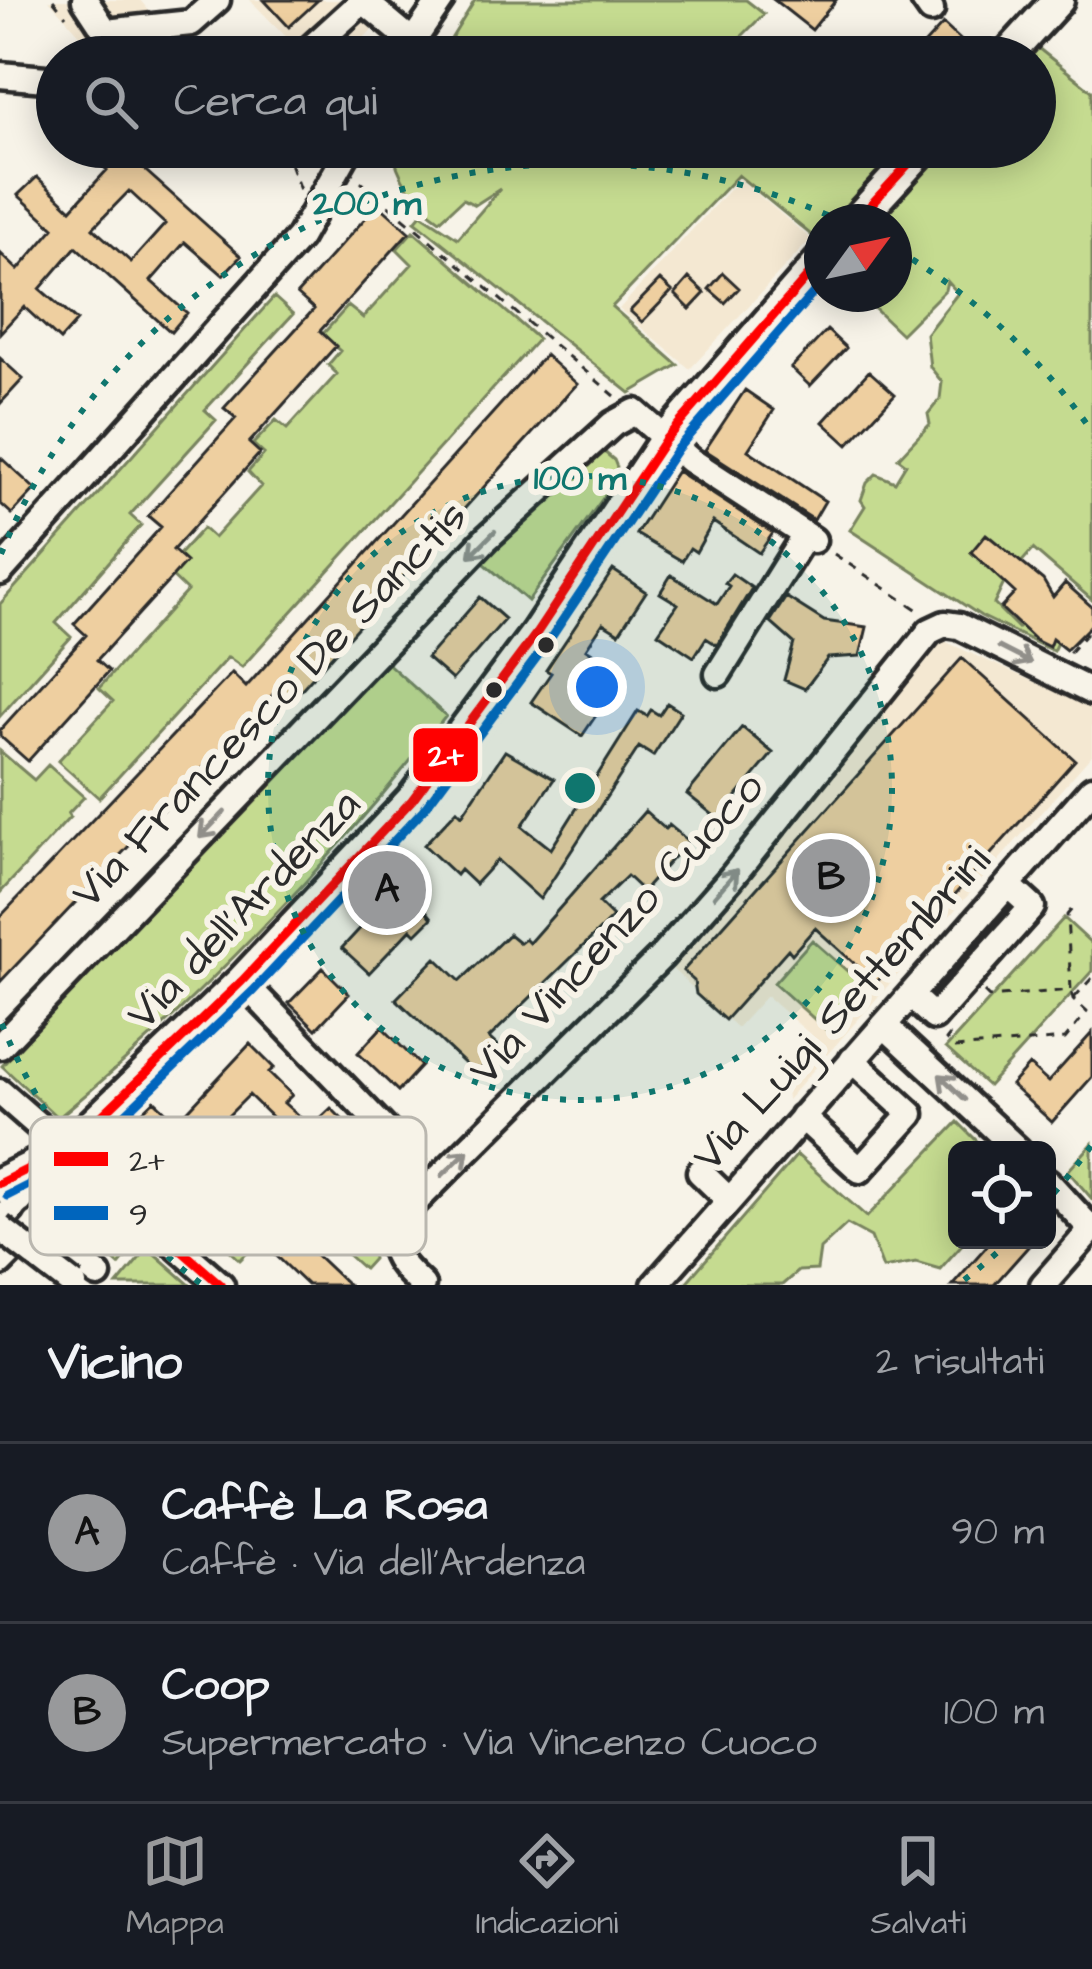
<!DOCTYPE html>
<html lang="it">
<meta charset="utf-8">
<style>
:root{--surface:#171b24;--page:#20242c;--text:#f1f3f6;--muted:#9ea1a6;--line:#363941;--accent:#98999b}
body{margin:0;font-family:"Architects Daughter",sans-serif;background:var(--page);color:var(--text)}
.controls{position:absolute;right:36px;bottom:36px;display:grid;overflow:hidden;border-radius:18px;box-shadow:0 6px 30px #0003}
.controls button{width:108px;height:108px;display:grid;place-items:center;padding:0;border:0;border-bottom:3px solid var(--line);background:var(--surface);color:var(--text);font:60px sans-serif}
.compass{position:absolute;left:804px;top:204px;width:108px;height:108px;border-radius:50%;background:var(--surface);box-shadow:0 6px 30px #0003;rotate:57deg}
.you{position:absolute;left:597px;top:687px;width:42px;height:42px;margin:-30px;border:9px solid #fff;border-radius:50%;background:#1a73e8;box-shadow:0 0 0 18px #1a73e833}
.badge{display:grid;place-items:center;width:78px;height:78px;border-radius:50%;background:var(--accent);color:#111;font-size:39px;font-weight:700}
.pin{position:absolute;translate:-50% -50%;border:6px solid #fff;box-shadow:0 3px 12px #0006}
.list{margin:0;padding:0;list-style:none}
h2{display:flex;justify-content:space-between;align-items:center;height:156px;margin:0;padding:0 48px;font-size:51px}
h2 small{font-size:39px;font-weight:400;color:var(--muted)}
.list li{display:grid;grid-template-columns:78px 1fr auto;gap:36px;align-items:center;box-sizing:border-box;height:180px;padding:0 48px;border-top:3px solid var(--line)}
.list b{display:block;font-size:45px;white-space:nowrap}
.list p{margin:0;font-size:39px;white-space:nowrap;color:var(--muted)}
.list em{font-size:39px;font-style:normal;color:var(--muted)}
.icon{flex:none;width:66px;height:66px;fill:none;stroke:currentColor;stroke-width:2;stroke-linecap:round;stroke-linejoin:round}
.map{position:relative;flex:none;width:1092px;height:1285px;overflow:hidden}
.search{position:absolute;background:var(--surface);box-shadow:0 6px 30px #0003;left:36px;right:36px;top:36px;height:132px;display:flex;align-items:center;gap:30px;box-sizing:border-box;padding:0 42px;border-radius:66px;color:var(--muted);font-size:45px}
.sheet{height:516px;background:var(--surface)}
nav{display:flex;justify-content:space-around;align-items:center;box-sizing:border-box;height:168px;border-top:3px solid var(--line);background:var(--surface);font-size:33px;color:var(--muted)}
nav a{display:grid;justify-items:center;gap:6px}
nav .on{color:var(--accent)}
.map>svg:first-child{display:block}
.built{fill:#f4e8d2}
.green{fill:#c5db90;stroke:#78835e;stroke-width:3}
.building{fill:#eecfa0;stroke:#2b2b2b;stroke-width:3;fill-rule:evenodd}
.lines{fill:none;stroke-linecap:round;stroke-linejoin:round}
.minor-casing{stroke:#2b2b2b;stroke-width:33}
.major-casing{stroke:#2b2b2b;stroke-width:39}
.path{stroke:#2b2b2b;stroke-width:3;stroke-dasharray:9 9;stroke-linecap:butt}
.minor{stroke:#f7f3e8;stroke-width:24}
.major{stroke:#f7f3e8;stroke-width:30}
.minor-bridge-casing{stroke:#2b2b2b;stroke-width:33;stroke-linecap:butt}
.minor-bridge{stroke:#f7f3e8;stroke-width:24}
.bus-1-casing{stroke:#f7f3e8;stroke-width:18}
.bus-2-casing{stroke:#f7f3e8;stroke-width:18}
.bus-1{stroke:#f00;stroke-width:9}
.bus-2{stroke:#0065bd;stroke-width:9}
.oneway{stroke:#918f8a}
.ring{fill:none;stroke:#0f766e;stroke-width:6;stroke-dasharray:6 12}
.bus-dot{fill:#2b2b2b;stroke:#f7f3e8;stroke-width:4.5}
.labels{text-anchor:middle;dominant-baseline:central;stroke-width:12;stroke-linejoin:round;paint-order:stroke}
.street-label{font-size:45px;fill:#2b2b2b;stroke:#f7f3e8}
.key{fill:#f7f3e8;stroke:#bab7af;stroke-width:3}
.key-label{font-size:33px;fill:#2b2b2b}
.centre{fill:#0f766e;stroke:#f7f3e8;stroke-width:6}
.ring-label{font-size:36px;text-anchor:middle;font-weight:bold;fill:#0f766e;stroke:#f7f3e8;stroke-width:12;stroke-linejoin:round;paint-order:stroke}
.line-badge{stroke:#f7f3e8;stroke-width:4.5}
.badge-label{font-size:33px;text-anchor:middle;font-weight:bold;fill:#fff}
</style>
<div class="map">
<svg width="1092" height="1285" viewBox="0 0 1092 1285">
<rect width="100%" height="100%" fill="#f7f3e8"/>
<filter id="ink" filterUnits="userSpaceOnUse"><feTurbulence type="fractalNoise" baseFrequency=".00833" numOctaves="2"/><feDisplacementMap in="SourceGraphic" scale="24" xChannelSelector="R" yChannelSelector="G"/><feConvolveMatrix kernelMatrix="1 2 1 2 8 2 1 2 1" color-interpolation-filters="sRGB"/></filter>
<g filter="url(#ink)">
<path class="built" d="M49 0H140L187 57H100Z
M250 0H390L371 31 344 57H306Z
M739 179 811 239 690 369 619 309Z
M944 641 1092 708V755L787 1100 784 1068 812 1036 766 996 737 1028 670 967 805 812 932 645Z"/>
<path class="green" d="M475 0H746L764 14 739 39 733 57H440Z
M1038 48 1092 91V600L1033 549 1005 581 994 604 1018 628 1026 621 1066 624 1053 651 981 616 850 530 865 506 861 500 867 483 876 474 895 482 906 464 898 458 930 424 928 414 940 399 942 382 930 367 926 334 958 293 947 281 945 290 901 334 859 294H894V222H877L947 147H1035V57H1030Z
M393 147H904L832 222H822V233L816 239 738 175 612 307 678 365 630 393 415 221 421 214 458 238 500 189 475 205 463 199 440 220C417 205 395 176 393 147Z
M413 231 538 339 242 667 228 657 99 798 58 761 113 701 99 688 187 591 165 570 203 528 214 538 261 486 248 472 264 454 253 444 276 420 287 429 337 374 328 365 340 351 322 335 348 306 363 318 412 264 397 249Z
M274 297 293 314 205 410 216 420 130 515 141 525 56 623 71 637 0 716V604Z
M603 451 614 460 618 470 609 490 528 601 478 558 589 453Z
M383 659 446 716C335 859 197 1003 58 1118L2 1066Z
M0 751 34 780 48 765 84 797 68 814 70 817 0 893Z
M1064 918 1092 944V971L988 1086 946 1048Z
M812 940 869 990 831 1034 774 983Z
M958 1122 986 1150H957V1240H966L940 1269 916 1262 883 1268 871 1237 847 1224 820 1249 817 1270 798 1271 782 1285H684L797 1155 867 1217Z
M1092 1144V1199L1068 1171Z
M410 1146 427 1159 392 1195 389 1156Z
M82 1202 101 1205 140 1240 119 1265 63 1215Z
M340 1206 375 1218 370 1237 373 1259 364 1269 318 1228Z
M220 1221 250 1250 240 1260 210 1232Z
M148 1248 190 1285H117Z"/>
<path class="building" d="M264 0H318L289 27Z
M774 0H836L812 30Z
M943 24 979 57H913Z
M83 147H119L241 256 223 275 185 242 151 281 187 313 171 332 76 247 40 289 77 321 60 340 24 307 0 333V253L18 270 54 228 18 195 37 177 71 209 107 170ZM129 191 165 224 131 262 93 228Z
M378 204 409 232 320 331 336 346 249 443 260 453 173 550 186 562 97 660 109 671 28 761 0 736V730L86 635 74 624 161 527 148 516 236 418 224 408 314 309 297 294Z
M723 273 739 288 725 303 709 289Z
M689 278 705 293 690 309 675 294Z
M660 280 672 291 642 322 630 311Z
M827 330 846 348 810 386 791 368Z
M545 355 577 384 289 703 276 691 0 982V917L232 673 246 687Z
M0 358 23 379 0 404Z
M869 371 895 394 848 445 823 422Z
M745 390 774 410 748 450 825 501 814 520 705 450Z
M0 457 35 489 12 514 0 503Z
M677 471 773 533 759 553 713 522 696 552 690 548 682 561 636 534Z
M986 534 1043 580 1053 597 1065 583 1092 607V624L1066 650 1052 639 1049 647 1035 640 1001 608 1015 593 971 552Z
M613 570 646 592 619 633 603 623 586 649 594 654 584 669 614 689 582 736 531 702 551 673 546 670Z
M732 574 752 588 717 645 706 638 694 657 658 633 678 604 660 593 671 575 717 604 729 586 725 583Z
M480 597 505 619 452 680 427 658Z
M786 597 824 621 867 627 860 656 828 658 805 689 784 680 794 643 770 622Z
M962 658 1075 760 876 983 815 928 792 954 788 949 725 1020 696 994 694 981 683 971Z
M667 703 681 712 653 756 639 747 540 899 497 860 475 884 460 870 456 875 424 845 457 810 462 815 505 751 554 779 522 826 551 849 638 711 647 716 651 710 659 715Z
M742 727 773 753 718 819 687 794Z
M645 811 665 829 669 825 688 841 643 891 627 876 599 903 613 917 489 1038 500 1048 476 1074 396 999 436 958 460 981 509 934 520 943 525 939 529 943Z
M403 882 432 918 416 934 411 929 369 973 342 948Z
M323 968 349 994 316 1029 289 1003Z
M382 1027 421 1066 398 1091 358 1053Z
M1092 1033V1077L1052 1122 1011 1085 1029 1065 1048 1082Z
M250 1044 274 1068 269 1072 292 1095 284 1103 303 1120 290 1135 249 1095 224 1120 244 1139 220 1163 348 1285H307L134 1120 154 1100 177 1122Z
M331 1108 378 1155 332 1207 311 1186 332 1164 325 1157 334 1148 312 1126Z
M992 1240H1034L994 1285H952Z"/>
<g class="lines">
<g class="minor-casing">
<path id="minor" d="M85 0 106 32 114 57
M924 0 931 10
M364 1 413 42
M106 32 191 23 217 0
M310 49 364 0
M402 57 441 0
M0 75 57 80
M0 572 299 238 350 147
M718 674 805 535
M242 981 397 1142
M911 996 934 1017 1032 907 1008 885
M884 1025 1018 1150
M0 1046 487 538 613 424 635 412 690 460 813 540
M0 1092 221 1285
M802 1117 860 1170 911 1114 852 1060
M700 1172 729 1200
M1047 1181 1092 1230
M36 1224 98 1275
M28 1234 88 1168
M0 1263 9 1254
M422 1285C399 1264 382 1247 401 1216L662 956 731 878 930 631 945 624 959 626 1092 692
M655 1285 1092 789
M1043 1285 1092 1229"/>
</g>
<g class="major-casing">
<path id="major" d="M1006 57 1058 0
M855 222 924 147
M0 1183 66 1150 242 981 412 800 536 634 665 440 822 260"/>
</g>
<path class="path" d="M53 0 66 16
M284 147 300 190
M361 182 615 396
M834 554 921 612
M1069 653 1092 627
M984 992 989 997 1071 990 1067 915 1072 909
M1074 998 1092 978
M950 1035 946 1040 955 1048 1065 1039 1087 1012 1073 999 1071 990
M386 1163 389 1195
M123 1165 126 1161"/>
<use href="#minor" class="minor"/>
<use href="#major" class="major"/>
<g class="minor-bridge-casing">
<path id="minor-bridge" d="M0 1228 74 1285"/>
</g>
<use href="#minor-bridge" class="minor-bridge"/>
<g class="bus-1-casing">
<path id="bus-1" d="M855 222 924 147
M66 1150 221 1285
M0 1183 66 1150 242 981 412 800 536 634 665 440 822 260"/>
</g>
<g class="bus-2-casing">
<path id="bus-2" d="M7 1196 76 1161 253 991 423 810 548 642 677 449 822 283"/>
</g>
<use href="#bus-1" class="bus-1"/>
<use href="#bus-2" class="bus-2"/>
</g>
<defs><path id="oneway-shaft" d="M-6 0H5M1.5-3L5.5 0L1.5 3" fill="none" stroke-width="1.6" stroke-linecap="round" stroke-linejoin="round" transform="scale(3)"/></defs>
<g class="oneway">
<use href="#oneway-shaft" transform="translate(482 544) rotate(135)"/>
<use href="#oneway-shaft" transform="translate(1015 655) rotate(27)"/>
<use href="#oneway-shaft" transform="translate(212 825) rotate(134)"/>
<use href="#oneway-shaft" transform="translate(726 883) rotate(-49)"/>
<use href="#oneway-shaft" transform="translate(952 1087) rotate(-136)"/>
<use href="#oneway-shaft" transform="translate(455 1163) rotate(-44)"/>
</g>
</g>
<circle cx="580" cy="788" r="312" fill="#0f766e" fill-opacity=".12"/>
<g class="ring">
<circle cx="580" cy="788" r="312"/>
<path d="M1091 1146A624 624 0 0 1 1047 1201M1010 1241A624 624 0 0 1 960 1283M200 1283A624 624 0 0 1 1 1022M1 554A624 624 0 0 1 839 220M897 250A624 624 0 0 1 1091 430"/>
</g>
<g class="bus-dot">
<circle cx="546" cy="645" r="10"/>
<circle cx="494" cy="690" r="10"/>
</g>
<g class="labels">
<g class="street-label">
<text transform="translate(270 705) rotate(-46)">Via Francesco De Sanctis</text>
<text transform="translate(244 910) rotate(-46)">Via dell'Ardenza</text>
<text transform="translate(617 929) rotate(-47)">Via Vincenzo Cuoco</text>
<text transform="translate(842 1009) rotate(-48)">Via Luigi Settembrini</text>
</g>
</g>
<rect x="30" y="1117" width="396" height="138" rx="18" class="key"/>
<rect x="54" y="1152" width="54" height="14" fill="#f00"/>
<rect x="54" y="1206" width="54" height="14" fill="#0065bd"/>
<g class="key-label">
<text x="129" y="1171">2+</text>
<text x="129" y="1225">9</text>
</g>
<circle cx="580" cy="788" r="18" class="centre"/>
<g class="ring-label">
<text x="367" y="214">200 m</text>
<text x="580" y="489">100 m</text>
</g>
<rect class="line-badge" x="411" y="726" width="69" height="58" rx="12" fill="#f00"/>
<g class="badge-label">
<text x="446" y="766">2+</text>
</g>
</svg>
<div class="controls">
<button><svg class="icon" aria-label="locate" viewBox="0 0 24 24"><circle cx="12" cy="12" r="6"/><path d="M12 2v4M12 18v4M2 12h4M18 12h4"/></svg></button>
</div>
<svg class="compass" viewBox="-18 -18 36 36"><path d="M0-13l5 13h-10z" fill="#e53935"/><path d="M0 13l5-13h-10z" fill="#9ea1a6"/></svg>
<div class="you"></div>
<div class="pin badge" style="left:387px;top:890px">A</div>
<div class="pin badge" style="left:831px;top:878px">B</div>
<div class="search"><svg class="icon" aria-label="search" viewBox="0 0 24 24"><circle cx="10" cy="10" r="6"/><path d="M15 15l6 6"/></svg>Cerca qui</div>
</div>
<section class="sheet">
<h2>Vicino<small>2 risultati</small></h2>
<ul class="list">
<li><span class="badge">A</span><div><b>Caffè La Rosa</b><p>Caffè · Via dell'Ardenza</p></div><em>90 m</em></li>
<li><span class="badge">B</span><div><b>Coop</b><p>Supermercato · Via Vincenzo Cuoco</p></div><em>100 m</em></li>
</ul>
</section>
<nav>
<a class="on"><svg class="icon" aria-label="map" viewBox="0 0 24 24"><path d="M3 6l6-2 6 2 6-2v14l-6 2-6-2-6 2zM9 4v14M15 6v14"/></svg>Mappa</a>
<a><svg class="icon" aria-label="directions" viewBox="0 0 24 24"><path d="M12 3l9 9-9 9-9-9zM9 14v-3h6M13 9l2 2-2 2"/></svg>Indicazioni</a>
<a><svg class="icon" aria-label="saved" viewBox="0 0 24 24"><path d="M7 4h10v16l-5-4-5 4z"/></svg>Salvati</a>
</nav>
